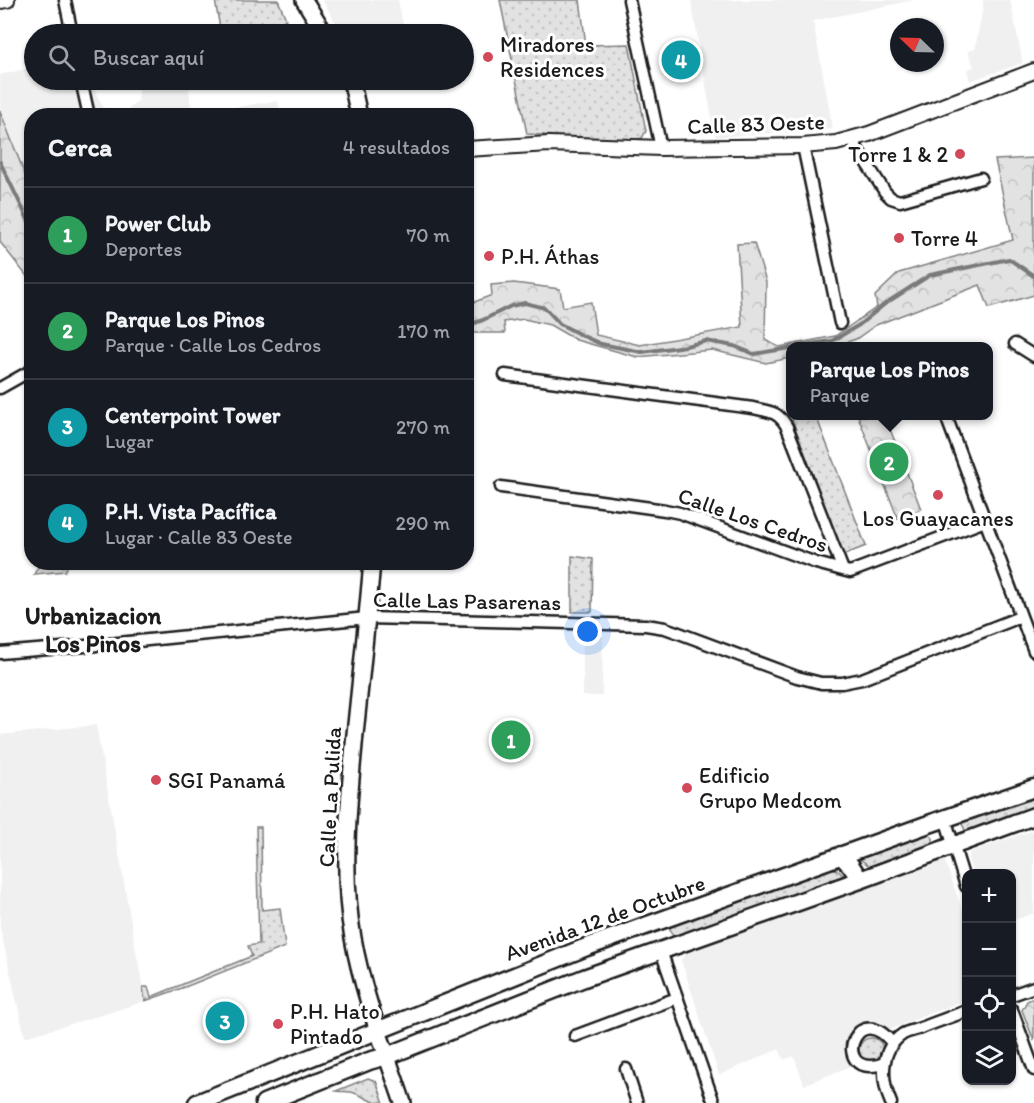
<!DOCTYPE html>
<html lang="es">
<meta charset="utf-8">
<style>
:root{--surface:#171b24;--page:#20242c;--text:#f1f3f6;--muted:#9ea1a6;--line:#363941;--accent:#d1495b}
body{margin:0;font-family:Itim,sans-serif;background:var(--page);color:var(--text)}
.controls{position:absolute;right:18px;bottom:18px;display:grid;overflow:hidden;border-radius:12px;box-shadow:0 2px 4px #0004}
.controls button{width:54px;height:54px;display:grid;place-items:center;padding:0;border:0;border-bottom:2px solid var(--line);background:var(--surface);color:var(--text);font:30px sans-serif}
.compass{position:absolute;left:890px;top:18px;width:54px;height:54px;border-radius:50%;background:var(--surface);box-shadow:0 2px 4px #0004;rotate:293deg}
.you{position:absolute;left:588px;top:632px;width:21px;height:21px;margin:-15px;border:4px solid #fff;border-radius:50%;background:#1a73e8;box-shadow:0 0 0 9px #1a73e833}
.badge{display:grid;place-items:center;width:39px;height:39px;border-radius:50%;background:var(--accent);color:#fff;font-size:20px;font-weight:700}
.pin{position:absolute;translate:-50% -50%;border:3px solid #fff;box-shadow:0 2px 6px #0006}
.popup{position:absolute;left:786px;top:342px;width:207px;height:78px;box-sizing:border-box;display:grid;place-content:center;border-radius:12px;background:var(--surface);filter:drop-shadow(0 2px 4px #0005);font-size:20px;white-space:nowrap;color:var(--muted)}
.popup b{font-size:22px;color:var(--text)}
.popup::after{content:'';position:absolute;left:50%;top:100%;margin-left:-12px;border:12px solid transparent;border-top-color:var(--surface)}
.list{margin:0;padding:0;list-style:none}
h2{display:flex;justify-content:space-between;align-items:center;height:78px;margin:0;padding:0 24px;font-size:26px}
h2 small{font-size:20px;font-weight:400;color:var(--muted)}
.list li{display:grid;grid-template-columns:39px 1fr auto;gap:18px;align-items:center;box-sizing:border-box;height:96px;padding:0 24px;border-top:2px solid var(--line)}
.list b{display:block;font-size:22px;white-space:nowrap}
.list p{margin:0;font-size:20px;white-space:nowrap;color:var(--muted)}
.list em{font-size:20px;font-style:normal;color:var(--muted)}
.icon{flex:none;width:33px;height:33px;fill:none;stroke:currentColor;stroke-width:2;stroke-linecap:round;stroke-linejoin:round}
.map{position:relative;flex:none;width:1034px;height:1103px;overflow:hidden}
.search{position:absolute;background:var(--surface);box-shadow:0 2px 4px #0004;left:24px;top:24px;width:450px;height:66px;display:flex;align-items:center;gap:15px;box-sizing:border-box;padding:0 21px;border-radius:33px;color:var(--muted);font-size:22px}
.panel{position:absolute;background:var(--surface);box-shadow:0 2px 4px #0004;left:24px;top:108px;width:450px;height:462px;border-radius:24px}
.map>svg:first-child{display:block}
.built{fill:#f0f0f0}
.grass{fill:url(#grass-dots);stroke:#7f7f7f;stroke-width:1.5}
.forest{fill:url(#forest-crowns);stroke:#7f7f7f;stroke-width:1.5}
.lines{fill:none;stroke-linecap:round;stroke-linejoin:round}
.stream{stroke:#7a7a7a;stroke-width:4}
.minor-casing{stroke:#1c1c1c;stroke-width:15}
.tertiary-casing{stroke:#1c1c1c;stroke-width:18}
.secondary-casing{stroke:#1c1c1c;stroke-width:20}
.primary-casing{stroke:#1c1c1c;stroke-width:21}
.minor{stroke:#fff;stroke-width:10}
.tertiary{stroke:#fff;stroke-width:14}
.secondary{stroke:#fff;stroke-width:15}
.primary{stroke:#fff;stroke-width:16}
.poi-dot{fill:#d1495b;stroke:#fff;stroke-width:2}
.labels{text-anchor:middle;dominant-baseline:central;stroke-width:6;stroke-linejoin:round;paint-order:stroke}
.poi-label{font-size:22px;fill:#1c1c1c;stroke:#fff;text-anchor:start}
.street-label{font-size:22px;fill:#1c1c1c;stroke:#fff}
.neighbourhood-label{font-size:24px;font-weight:bold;fill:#1c1c1c;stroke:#fff}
</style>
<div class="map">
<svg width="1034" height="1103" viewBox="0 0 1034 1103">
<defs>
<pattern id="grass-dots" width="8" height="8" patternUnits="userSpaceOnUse" patternTransform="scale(1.5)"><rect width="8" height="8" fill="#e2e2e2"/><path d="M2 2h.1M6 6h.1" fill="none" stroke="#c1c1c1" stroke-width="1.8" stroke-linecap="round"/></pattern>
<pattern id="forest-crowns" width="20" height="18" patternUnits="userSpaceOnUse" patternTransform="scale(1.5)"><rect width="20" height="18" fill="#e2e2e2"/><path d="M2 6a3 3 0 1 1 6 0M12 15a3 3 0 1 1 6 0" fill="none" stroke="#c1c1c1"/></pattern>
</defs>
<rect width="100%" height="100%" fill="#fff"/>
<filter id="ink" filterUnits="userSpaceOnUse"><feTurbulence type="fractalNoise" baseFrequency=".0167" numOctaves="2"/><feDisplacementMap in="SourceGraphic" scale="12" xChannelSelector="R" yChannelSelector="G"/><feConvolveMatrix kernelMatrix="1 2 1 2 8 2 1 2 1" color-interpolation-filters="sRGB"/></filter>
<g filter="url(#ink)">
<path class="built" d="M322 0H398L403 25 364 34H343Z
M691 0H915L813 21 833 129 715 137Z
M983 0H1010L1023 63 970 81 967 70 974 67 968 51 975 49 983 7Z
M34 67V80H90L107 115 32 116 31 190 0 111V75Z
M140 80H188L192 115 268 102 278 101 281 115H121L138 101Z
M583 636H603L602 696H583Z
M96 725 145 1001 102 1015 25 1037 0 928V735Z
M1034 830V913L1012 921V874L973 873 968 859 970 852Z
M945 861 966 921V1000L888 1030 869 1025 857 1029 848 1040 847 1056 853 1065 804 1085 794 1056 784 1060 779 1049 719 1075 681 960 686 953Z"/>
<path class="grass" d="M215 0H278L286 19 281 22V27L242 34H221Z
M500 0H580L586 45 629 44 646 131 642 138 633 140H615L527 134Z
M803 416H816L866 546 843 555 792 419Z
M572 556 593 559 592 612H572Z
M41 562H69V563L65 571 34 574Z
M1034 795V810L968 833 965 830 962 824 964 820Z
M256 827H261L262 910 280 908 285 947 185 987 145 1001 143 987H148L151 997 252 956 248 946 259 944Z
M927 833 933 838V845L871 867 857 857Z
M832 868 839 871 845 878 679 937 673 936C669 931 669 928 672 923Z
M859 1050a12 12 0 1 1 24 0a12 12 0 1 1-24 0Z
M368 1078 376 1081 384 1103C368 1103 364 1095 351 1092 346 1091 341 1092 336 1091Z"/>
<path class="forest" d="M0 111 31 190V280L29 279 0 242Z
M1034 158V295L989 308 980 285 876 325 856 339 836 346H790V358L766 363 712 350 637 357 576 340 550 325 524 319 504 322 505 333H467V305L492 295 491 285 514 283 560 289 563 307 591 302 596 335 640 345 742 327 737 244 754 243 766 282 765 340 779 347 835 336 877 307 875 296 899 273 1013 240 995 160Z
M858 416H885L921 509 898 519Z
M1034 998V1041L1022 1010 1027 1001Z"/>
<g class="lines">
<path class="stream" d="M0 162 32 228
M466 326 483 320 511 306 525 303 545 308 560 324 583 336 601 344 642 352 686 346 706 341 734 346 754 354 790 348
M797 346 832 341 859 325 886 303 930 275 1009 259 1034 276
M51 564V562"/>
<g class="minor-casing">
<path id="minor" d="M65 0 72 34
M629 0 661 148
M81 80 89 116
M851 139 885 192 891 198 900 201 981 178
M803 146 840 323
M1015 344 1034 356
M505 375 753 408C770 412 778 411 787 427L843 570
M0 388 32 370
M946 416 1034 651
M501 487 665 510 680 513 816 563 850 572 985 521
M0 653 98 645 367 618 646 625 665 628 679 633 797 677 821 683H842L862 679 1020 617
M945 818 966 886
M661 951 714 1103
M1012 995 1034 987
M1012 1010 1034 1070
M575 1036 677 998
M884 1063C880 1065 875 1066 870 1066 834 1066 858 999 893 1044
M626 1069 637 1103
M891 1103C881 1080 879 1050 903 1034 908 1031 916 1030 921 1028 936 1022 951 1017 966 1011"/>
</g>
<g class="tertiary-casing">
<path id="tertiary" d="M0 1 7 0
M466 149 549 144 661 148 803 146 836 143 869 134 1034 71"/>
</g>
<g class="secondary-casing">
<path id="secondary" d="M304 0 325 34
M349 80 353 88 359 116
M372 562C367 620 361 677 355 734 349 799 341 873 353 938 363 995 385 1049 403 1103"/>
</g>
<g class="primary-casing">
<path id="primary" d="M841 855 851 866 860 880
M197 1103 584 948 926 825 1034 788
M264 1103 369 1061 387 1056 584 978 860 880 1034 816"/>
</g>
<use href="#minor" class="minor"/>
<use href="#tertiary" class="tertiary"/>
<use href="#secondary" class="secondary"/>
<use href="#primary" class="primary"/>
</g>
</g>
<g class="poi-dot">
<circle cx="488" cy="57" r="6"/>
<circle cx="960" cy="154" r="6"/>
<circle cx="899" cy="238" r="6"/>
<circle cx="489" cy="256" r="6"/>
<circle cx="938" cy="495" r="6"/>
<circle cx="156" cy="780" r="6"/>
<circle cx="687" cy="788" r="6"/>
<circle cx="278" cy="1024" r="6"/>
</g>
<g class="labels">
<g class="poi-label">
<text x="500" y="44">Miradores<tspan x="500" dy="25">Residences</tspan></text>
<text x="948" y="154" text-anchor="end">Torre 1 &amp; 2</text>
<text x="911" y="238">Torre 4</text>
<text x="501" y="256">P.H. Áthas</text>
<text x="938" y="518" text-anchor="middle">Los Guayacanes</text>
<text x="699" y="775">Edificio<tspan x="699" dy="25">Grupo Medcom</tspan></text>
<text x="168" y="780">SGI Panamá</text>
<text x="290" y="1011">P.H. Hato<tspan x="290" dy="25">Pintado</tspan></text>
</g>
<g class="street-label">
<text transform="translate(756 124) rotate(-2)">Calle 83 Oeste</text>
<text transform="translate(753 520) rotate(19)">Calle Los Cedros</text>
<text transform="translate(467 601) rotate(1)">Calle Las Pasarenas</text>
<text transform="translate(330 797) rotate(-87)">Calle La Pulida</text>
<text transform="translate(605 918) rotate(-20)">Avenida 12 de Octubre</text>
</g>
<g class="neighbourhood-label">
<text x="93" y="615">Urbanizacion<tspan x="93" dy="28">Los Pinos</tspan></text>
</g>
</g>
</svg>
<div class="controls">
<button>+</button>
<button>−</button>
<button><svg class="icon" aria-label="locate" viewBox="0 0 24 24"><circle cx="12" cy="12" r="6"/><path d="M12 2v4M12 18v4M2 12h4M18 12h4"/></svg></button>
<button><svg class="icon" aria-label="layers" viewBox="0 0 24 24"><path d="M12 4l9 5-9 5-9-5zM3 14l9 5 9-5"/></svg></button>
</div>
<svg class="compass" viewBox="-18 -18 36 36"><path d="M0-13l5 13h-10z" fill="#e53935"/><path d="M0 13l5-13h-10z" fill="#9ea1a6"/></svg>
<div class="you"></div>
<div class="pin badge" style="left:511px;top:740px;background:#2e9e5b">1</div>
<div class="pin badge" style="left:889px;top:462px;background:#2e9e5b">2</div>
<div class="popup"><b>Parque Los Pinos</b>Parque</div>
<div class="pin badge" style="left:225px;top:1021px;background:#0f9aa8">3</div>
<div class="pin badge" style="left:681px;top:60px;background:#0f9aa8">4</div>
<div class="search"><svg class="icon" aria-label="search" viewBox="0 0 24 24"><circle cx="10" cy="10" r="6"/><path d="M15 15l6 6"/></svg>Buscar aquí</div>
<section class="panel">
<h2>Cerca<small>4 resultados</small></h2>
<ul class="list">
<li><span class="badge" style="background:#2e9e5b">1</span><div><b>Power Club</b><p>Deportes</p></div><em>70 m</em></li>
<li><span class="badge" style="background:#2e9e5b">2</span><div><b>Parque Los Pinos</b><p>Parque · Calle Los Cedros</p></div><em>170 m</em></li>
<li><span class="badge" style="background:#0f9aa8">3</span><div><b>Centerpoint Tower</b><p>Lugar</p></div><em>270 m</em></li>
<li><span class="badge" style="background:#0f9aa8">4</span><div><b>P.H. Vista Pacífica</b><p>Lugar · Calle 83 Oeste</p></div><em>290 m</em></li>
</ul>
</section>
</div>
